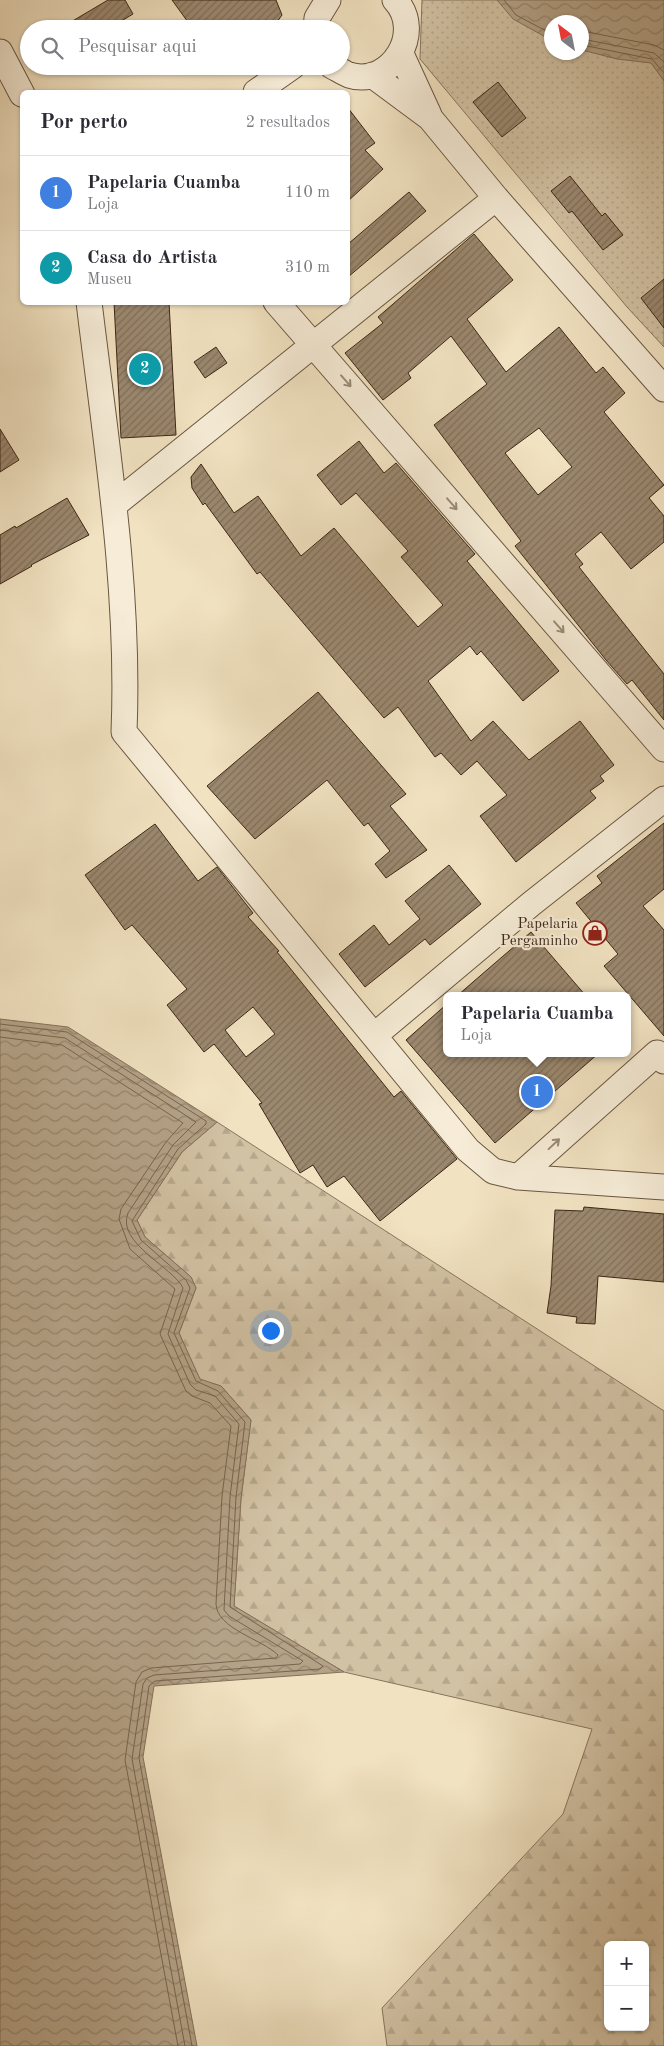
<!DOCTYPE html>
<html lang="pt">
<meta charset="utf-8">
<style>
:root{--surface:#fff;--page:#f7f7f7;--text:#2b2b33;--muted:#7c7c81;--line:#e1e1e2;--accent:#ea580c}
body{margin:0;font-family:"Old Standard TT",serif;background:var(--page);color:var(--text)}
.controls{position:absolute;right:15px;bottom:15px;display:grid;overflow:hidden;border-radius:8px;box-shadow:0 1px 4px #0004}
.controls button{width:45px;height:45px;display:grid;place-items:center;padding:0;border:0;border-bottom:1px solid var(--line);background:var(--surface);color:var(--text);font:25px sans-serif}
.compass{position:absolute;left:544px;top:15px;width:45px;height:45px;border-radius:50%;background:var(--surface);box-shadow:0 1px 4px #0004;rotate:328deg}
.you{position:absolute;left:270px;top:1330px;width:18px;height:18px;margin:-12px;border:4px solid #fff;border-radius:50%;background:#1a73e8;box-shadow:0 0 0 8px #1a73e833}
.badge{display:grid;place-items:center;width:32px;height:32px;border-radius:50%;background:var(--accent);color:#fff;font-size:16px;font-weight:700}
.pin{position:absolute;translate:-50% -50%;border:2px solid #fff;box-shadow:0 1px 5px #0006}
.popup{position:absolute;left:443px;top:992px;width:188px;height:65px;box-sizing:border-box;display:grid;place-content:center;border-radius:8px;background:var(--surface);filter:drop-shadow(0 1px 4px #0005);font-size:16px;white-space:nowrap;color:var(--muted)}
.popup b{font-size:19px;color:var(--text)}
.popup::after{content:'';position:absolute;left:50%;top:100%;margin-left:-10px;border:10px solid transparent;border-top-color:var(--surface)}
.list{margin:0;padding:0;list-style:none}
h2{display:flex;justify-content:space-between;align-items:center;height:65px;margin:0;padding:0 20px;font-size:21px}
h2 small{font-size:16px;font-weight:400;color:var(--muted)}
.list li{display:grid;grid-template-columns:32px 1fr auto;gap:15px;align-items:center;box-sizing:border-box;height:75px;padding:0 20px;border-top:1px solid var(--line)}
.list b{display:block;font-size:19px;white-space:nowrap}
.list p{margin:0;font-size:16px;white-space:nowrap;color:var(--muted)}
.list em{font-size:16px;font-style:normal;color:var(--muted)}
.icon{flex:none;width:28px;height:28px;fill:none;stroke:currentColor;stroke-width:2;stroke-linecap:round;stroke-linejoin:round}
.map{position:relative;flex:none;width:664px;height:2046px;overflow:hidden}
.search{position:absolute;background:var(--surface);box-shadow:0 1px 4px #0004;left:20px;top:20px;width:330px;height:55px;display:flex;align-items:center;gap:12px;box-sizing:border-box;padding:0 18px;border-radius:28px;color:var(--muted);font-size:19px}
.panel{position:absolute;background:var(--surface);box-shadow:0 1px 4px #0004;left:20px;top:90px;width:330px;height:215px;border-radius:8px}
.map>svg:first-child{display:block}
.forest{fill:url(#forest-firs);stroke:#88745d;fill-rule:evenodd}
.park{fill:url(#park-dots);stroke:#88745d;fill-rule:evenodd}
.water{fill:url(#water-waves);stroke:#84715a}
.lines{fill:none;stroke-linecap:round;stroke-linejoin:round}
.shore{stroke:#78644e;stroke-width:1}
.building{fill:url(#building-hatch);stroke:#3d2716;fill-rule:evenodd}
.minor-casing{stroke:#6a5641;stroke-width:27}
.minor{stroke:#f6ecd7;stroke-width:25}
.oneway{stroke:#9a8a76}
.labels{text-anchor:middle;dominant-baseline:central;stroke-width:4.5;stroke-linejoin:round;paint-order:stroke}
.poi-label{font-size:15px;fill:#3d2716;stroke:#f6ecd7;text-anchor:end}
</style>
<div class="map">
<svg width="664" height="2046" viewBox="0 0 664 2046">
<defs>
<pattern id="forest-firs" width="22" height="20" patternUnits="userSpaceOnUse" patternTransform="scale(1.25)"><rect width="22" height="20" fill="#d2c2a4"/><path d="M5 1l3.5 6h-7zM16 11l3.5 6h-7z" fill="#b5a78c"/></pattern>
<pattern id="park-dots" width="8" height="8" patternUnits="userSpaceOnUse" patternTransform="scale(1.25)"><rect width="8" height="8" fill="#d2c2a4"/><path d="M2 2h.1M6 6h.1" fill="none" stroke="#b5a78c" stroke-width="1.8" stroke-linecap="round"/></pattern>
<pattern id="water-waves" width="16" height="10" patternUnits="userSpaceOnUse" patternTransform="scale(1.25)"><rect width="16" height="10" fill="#b4a287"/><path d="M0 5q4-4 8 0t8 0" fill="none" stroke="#94846d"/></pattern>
<pattern id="building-hatch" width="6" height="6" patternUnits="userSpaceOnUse" patternTransform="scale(1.25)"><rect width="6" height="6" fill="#9b886f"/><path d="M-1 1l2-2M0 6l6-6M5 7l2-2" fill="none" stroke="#806f5a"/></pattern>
</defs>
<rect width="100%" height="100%" fill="#f1e2c1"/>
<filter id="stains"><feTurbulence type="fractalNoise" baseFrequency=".004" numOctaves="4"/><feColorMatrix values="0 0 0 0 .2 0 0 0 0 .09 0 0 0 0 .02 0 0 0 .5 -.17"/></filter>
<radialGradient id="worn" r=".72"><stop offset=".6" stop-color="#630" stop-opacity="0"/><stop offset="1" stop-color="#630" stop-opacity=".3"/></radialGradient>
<path class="forest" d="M217 1122 664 1411V2046H387L382 2008 563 1814 592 1729 344 1672 234 1606 241 1498 251 1420 221 1386 200 1380 179 1333 196 1288 191 1277 145 1237 137 1220 182 1152ZM608 1945H645V2027H608Z"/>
<path class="park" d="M422 0H664V347L627 307 420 59ZM552 22H582V52H552Z"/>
<path class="water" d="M497 0H664V81L651 63 617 59 582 50V22H552L551 40 513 19Z
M0 1019 68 1027 217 1122 182 1152 137 1220 145 1237 191 1277 196 1288 179 1333 200 1379 221 1386 251 1420 241 1498 234 1606 344 1672 154 1686 143 1757 197 2046H0Z"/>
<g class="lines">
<path class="shore" d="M504 0 516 15 552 34
M582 31 654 45 664 50
M582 39 654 53 664 62
M582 45 652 59 664 73
M0 1024 67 1032 206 1121V1124L178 1149 132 1221 141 1240 186 1280 190 1288 174 1333 196 1381 218 1391 245 1422 236 1497 230 1607 323 1666 320 1669 155 1681 149 1686 139 1758 192 2046
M0 1030 65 1038 196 1122 173 1145 128 1213C116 1243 173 1267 183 1288L168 1334 190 1384 196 1390 215 1396 239 1424 230 1497 224 1610 229 1616 303 1661 300 1664 154 1675 147 1678 143 1684 132 1759 185 2046
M0 1037 62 1045 183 1123 166 1142 121 1209 119 1219 130 1249 175 1289 160 1334 186 1391 192 1396 210 1403 231 1426 222 1496 216 1604C217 1629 262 1639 278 1655L276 1658 151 1668 142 1672 136 1682 125 1760 178 2046"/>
</g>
<path class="building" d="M108 0H125L133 14 108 29H59Z
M172 0H276L282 15 272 29H193Z
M498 82 526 118 502 137 473 102Z
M348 108 375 143 365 150 383 169 348 201Z
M570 176 602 216 605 213 623 235 603 250 572 211 569 213 551 191Z
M409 192 426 211 348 277V244Z
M474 234 513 280 467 319 506 372 559 327 596 373 603 367 625 393 604 412 664 485 649 498 664 516V542L631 569 601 532 575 554 583 564 579 567 664 674V720L632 680 627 684 606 660 515 546 521 541 434 425 487 384 451 336 408 373 411 378 383 400 345 353 383 323 378 317ZM539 428 572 467 538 495 505 453Z
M664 279V328L641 298Z
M114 302H169L176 435 121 438Z
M216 347 227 363 205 378 194 362Z
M0 429 19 460 0 472Z
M359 441 384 473 396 463 475 554 467 561 559 671 523 701 481 651 477 655 470 646 428 681 471 741 493 721 529 760 580 721 614 765 600 776 604 781 590 791 596 798 516 862 480 816 507 795 477 761 461 775 441 753 435 757 398 707 384 718 260 572 257 574 205 503 203 505 192 488 191 477 201 464 234 513 258 496 301 556 334 528 418 627 443 605 401 557 408 551 356 493 341 505 317 475Z
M67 498 89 535 31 565 32 566 0 584V535L15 526 16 528Z
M318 692 406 794 390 806 427 850 386 878 375 864 390 851 368 823 364 826 327 780 255 839 207 786Z
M664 823V889L643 906 664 930V1036L604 966 618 954 576 903 602 883 597 876Z
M155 824 198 881 217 867 253 913 248 917 279 951 277 952 394 1097 401 1091 457 1159 380 1221 344 1176 327 1187 313 1165 300 1173 259 1104 262 1103 214 1044 204 1052 167 1005 187 989 132 925 125 930 85 875ZM253 1007 275 1034 246 1057 225 1030Z
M449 865 481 904 430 945 425 939 365 987 339 954 374 925 389 945 420 919 405 901Z
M531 932 586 996H457L473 982Z
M447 1004V1053H599L495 1143 406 1040Z
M584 1207 664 1214V1282L598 1276 595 1324 576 1323 577 1317 547 1313 551 1286 555 1210 583 1211Z"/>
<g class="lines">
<g class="minor-casing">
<path id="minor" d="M316 29 317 18 328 0
M0 52 22 94
M401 54 429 115
M332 66C338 69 344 73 349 75 391 88 425 32 395 0
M372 75 430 118 496 198 664 389
M256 92 293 66
M89 302C106 444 130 589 124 732L468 1150 493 1171 518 1177 664 1187
M276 302 664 749
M114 505 496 198
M375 1035 531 904 664 799
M518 1177 657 1053 664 1061"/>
</g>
<use href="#minor" class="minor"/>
</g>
<defs><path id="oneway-shaft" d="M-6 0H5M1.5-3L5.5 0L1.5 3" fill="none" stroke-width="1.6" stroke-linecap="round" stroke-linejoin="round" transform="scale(1.25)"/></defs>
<g class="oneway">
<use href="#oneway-shaft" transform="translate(346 381) rotate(49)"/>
<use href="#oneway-shaft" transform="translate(452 504) rotate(49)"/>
<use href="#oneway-shaft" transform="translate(559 627) rotate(49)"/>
<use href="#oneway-shaft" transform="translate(554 1144) rotate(-43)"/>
</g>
<defs>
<g id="shop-ring" transform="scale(1.25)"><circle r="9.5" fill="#f6ecd7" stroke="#8f2418" stroke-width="1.5"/><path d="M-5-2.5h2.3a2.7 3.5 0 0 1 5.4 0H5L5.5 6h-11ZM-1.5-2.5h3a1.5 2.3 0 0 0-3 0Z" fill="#8f2418"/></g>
</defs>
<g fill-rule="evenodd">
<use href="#shop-ring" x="595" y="933"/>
</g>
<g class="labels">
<g class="poi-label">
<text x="578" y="924">Papelaria<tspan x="578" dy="17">Pergaminho</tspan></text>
</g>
</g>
<rect width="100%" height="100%" filter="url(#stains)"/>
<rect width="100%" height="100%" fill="url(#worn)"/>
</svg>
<div class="controls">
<button>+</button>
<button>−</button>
</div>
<svg class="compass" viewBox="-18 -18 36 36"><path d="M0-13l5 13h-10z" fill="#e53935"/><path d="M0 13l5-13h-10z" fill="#7c7c81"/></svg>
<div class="you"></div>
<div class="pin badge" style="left:537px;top:1092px;background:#3f7fe0">1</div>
<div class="popup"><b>Papelaria Cuamba</b>Loja</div>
<div class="pin badge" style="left:145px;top:369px;background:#0f9aa8">2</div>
<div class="search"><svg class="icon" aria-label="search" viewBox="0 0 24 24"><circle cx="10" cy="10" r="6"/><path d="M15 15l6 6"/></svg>Pesquisar aqui</div>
<section class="panel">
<h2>Por perto<small>2 resultados</small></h2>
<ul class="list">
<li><span class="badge" style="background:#3f7fe0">1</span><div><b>Papelaria Cuamba</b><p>Loja</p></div><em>110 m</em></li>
<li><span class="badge" style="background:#0f9aa8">2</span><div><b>Casa do Artista</b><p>Museu</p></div><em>310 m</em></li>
</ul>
</section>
</div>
